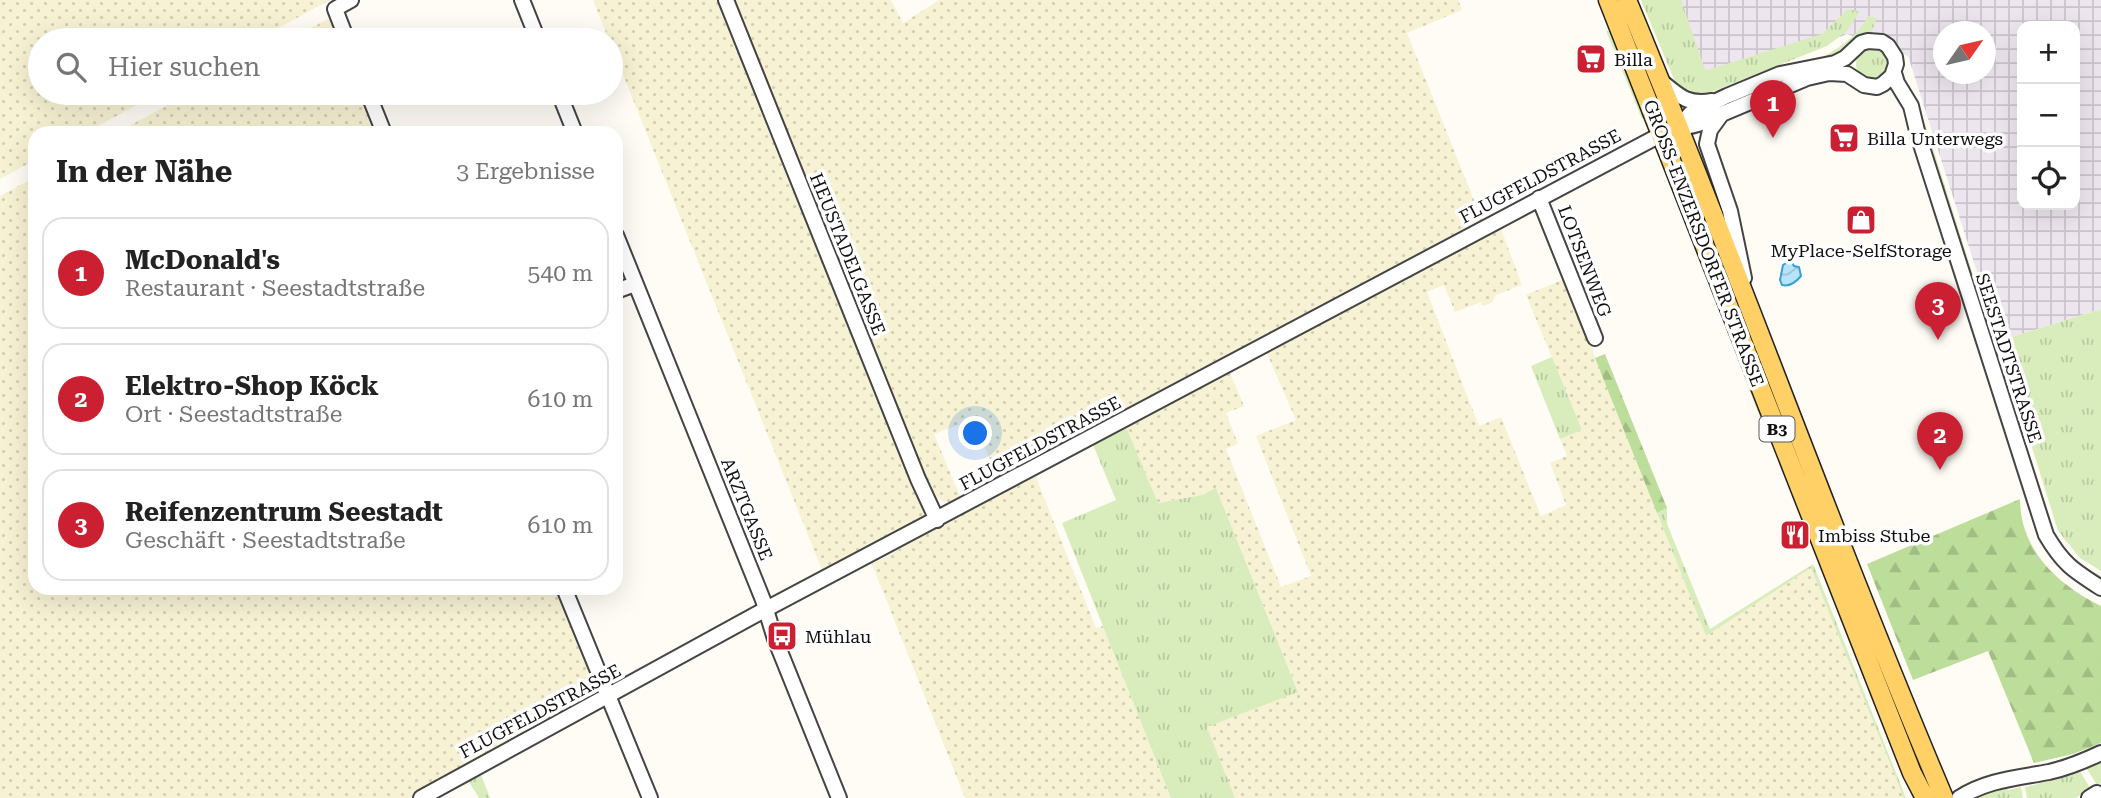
<!DOCTYPE html>
<html lang="de">
<meta charset="utf-8">
<style>
:root{--surface:#fff;--page:#f6f6f6;--text:#222;--muted:#767676;--line:#e0e0e0;--accent:#ca2032}
body{margin:0;font-family:"Roboto Serif",serif;background:var(--page);color:var(--text)}
.controls{position:absolute;right:21px;top:21px;display:grid;overflow:hidden;border-radius:14px;box-shadow:0 7px 28px #0002}
.controls button{width:63px;height:63px;display:grid;place-items:center;padding:0;border:0;border-bottom:2px solid var(--line);background:var(--surface);color:var(--text);font:35px sans-serif}
.compass{position:absolute;left:1933px;top:21px;width:63px;height:63px;border-radius:50%;background:var(--surface);box-shadow:0 7px 28px #0002;rotate:56deg}
.you{position:absolute;left:976px;top:434px;width:24px;height:24px;margin:-18px;border:5px solid #fff;border-radius:50%;background:#1a73e8;box-shadow:0 0 0 10px #1a73e833}
.badge{display:grid;place-items:center;width:46px;height:46px;border-radius:50%;background:var(--accent);color:#fff;font-size:23px;font-weight:700}
.pin{position:absolute;translate:-50% -58px;filter:drop-shadow(0 2px 4px #0008)}
.pin::after{content:'';position:absolute;top:37px;width:24px;height:21px;background:inherit;clip-path:polygon(0 0,100% 0,50% 100%)}
.list{margin:0;padding:0;list-style:none}
h2{display:flex;justify-content:space-between;align-items:center;height:91px;margin:0;padding:0 28px;font-size:30px}
h2 small{font-size:23px;font-weight:400;color:var(--muted)}
.list li{display:grid;grid-template-columns:46px 1fr auto;gap:21px;align-items:center;box-sizing:border-box;height:112px;margin:0 14px 14px;padding:0 14px;border:2px solid var(--line);border-radius:21px}
.list b{display:block;font-size:26px;white-space:nowrap}
.list p{margin:0;font-size:23px;white-space:nowrap;color:var(--muted)}
.list em{font-size:23px;font-style:normal;color:var(--muted)}
.icon{flex:none;width:38px;height:38px;fill:none;stroke:currentColor;stroke-width:2;stroke-linecap:round;stroke-linejoin:round}
.map{position:relative;flex:none;width:2101px;height:798px;overflow:hidden}
.search{position:absolute;background:var(--surface);box-shadow:0 7px 28px #0002;left:28px;top:28px;width:595px;height:77px;display:flex;align-items:center;gap:18px;box-sizing:border-box;padding:0 24px;border-radius:38px;color:var(--muted);font-size:26px}
.panel{position:absolute;background:var(--surface);box-shadow:0 7px 28px #0002;left:28px;top:126px;width:595px;height:469px;border-radius:21px}
.map>svg:first-child{display:block}
.industrial{fill:url(#industrial-grid);fill-rule:evenodd}
.farmland{fill:url(#farmland-dots)}
.grass{fill:url(#grass-tufts)}
.forest{fill:url(#forest-firs)}
.water{fill:url(#water-waves);stroke:#3a9fd4;stroke-width:2}
.lines{fill:none;stroke-linecap:round;stroke-linejoin:round}
.minor-casing{stroke:#444;stroke-width:18}
.major-casing{stroke:#222;stroke-width:21}
.minor{stroke:#fff;stroke-width:14}
.major{stroke:#fed066;stroke-width:18}
.labels{text-anchor:middle;dominant-baseline:central;stroke-width:7;stroke-linejoin:round;paint-order:stroke}
.shield{fill:#fff;stroke:#585858;stroke-width:2}
.shield-label{font-size:16px;font-weight:bold;fill:#111}
.poi-label{font-size:18px;fill:#111;stroke:#fff;text-anchor:start}
.street-label{font-size:18px;fill:#111;stroke:#fff}
</style>
<div class="map">
<svg width="2101" height="798" viewBox="0 0 2101 798">
<defs>
<pattern id="industrial-grid" width="8" height="8" patternUnits="userSpaceOnUse" patternTransform="scale(1.75)"><rect width="8" height="8" fill="#eee6ef"/><path d="M0 4h8M4 0v8" fill="none" stroke="#cbc4cc"/></pattern>
<pattern id="farmland-dots" width="8" height="8" patternUnits="userSpaceOnUse" patternTransform="scale(1.75)"><rect width="8" height="8" fill="#f7f2d3"/><path d="M2 2h.1M6 6h.1" fill="none" stroke="#d3ceb4" stroke-width="1.8" stroke-linecap="round"/></pattern>
<pattern id="grass-tufts" width="24" height="20" patternUnits="userSpaceOnUse" patternTransform="scale(1.75)"><rect width="24" height="20" fill="#d8edbb"/><path d="M3 7l-1-3M5 7V3M7 7l1-3M15 17l-1-3M17 17v-4M19 17l1-3" fill="none" stroke="#b8caa0"/></pattern>
<pattern id="forest-firs" width="22" height="20" patternUnits="userSpaceOnUse" patternTransform="scale(1.75)"><rect width="22" height="20" fill="#bcde9a"/><path d="M5 1l3.5 6h-7zM16 11l3.5 6h-7z" fill="#a1bd84"/></pattern>
<pattern id="water-waves" width="16" height="10" patternUnits="userSpaceOnUse" patternTransform="scale(1.75)"><rect width="16" height="10" fill="#b7e4f9"/><path d="M0 5q4-4 8 0t8 0" fill="none" stroke="#9cc3d4"/></pattern>
</defs>
<rect width="100%" height="100%" fill="#fffcf5"/>
<path class="industrial" d="M1668 0H2101V309L1999 341 1908 56 1847 34 1705 94ZM2022 26H2075V205H2022ZM1944 32H1986V74H1944Z"/>
<path class="farmland" d="M0 0H330L256 40H40V93H159L85 133H35V160L0 179Z
M593 0H722L924 511 922 522 824 575Z
M733 0H891L903 23 939 0H1458L1462 10 1407 33 1482 220 1268 337 1000 481 972 420 934 434 962 501 952 503 942 501 931 493 925 483Z
M328 19 333 21 342 40H288Z
M190 93H364L380 133H116Z
M35 177V588H560L601 691 597 697 409 798H0V196Z
M1499 224 1522 285 1496 295 1492 303 1483 306 1481 302 1455 312 1444 285 1427 292 1479 426 1501 417 1541 516 1566 505 1550 463 1567 456 1560 439 1582 430 1526 295 1564 279 1706 636 1811 568 1904 798H1235L1207 727 1298 691 1216 488 1202 495 1158 503 1126 427 1228 368 1244 406 1226 413 1238 444 1226 449 1281 587 1311 576 1256 436 1296 420 1265 349Z
M1035 475 1096 628 1103 626 1171 798H965L872 564Z"/>
<path class="grass" d="M1641 0H1681L1705 69 1707 70 1822 34 1848 9 1860 12 1847 31 1827 46 1709 93 1700 94 1686 89 1684 92 1676 84Z
M1868 16 1877 18 1871 33 1845 54 1820 59C1839 47 1857 38 1868 16Z
M1606 31H1612L1646 117 1642 119Z
M1856 64a16 16 0 1 1 32 0a16 16 0 1 1-32 0Z
M1925 123 2054 532C2066 553 2080 566 2101 576V582L2084 572 2052 537 1920 124Z
M2101 309V571L2080 558 2058 531 1999 341Z
M1552 357 1582 430 1560 439 1531 366Z
M1740 357 1769 428H1764L1737 358Z
M1126 427 1158 503 1202 495 1216 488 1298 692 1207 727 1235 798H1171L1062 523 1116 500 1093 445Z
M1667 508V524L1710 629 1813 564 1906 798H1904L1811 568 1706 636 1657 513Z
M1818 563 1822 564 1895 746 1891 748Z
M2101 759V783L2097 785 2087 769 2088 766Z
M2078 768 2090 788 2076 798H2027L2025 787 2038 784V779Z
M480 772 490 798H479L469 782 437 798H431Z
M2007 786 2008 790 2021 787 2023 798H1972L1990 789Z"/>
<path class="forest" d="M1605 354 1667 508 1657 513 1595 358Z
M2020 499C2020 550 2058 585 2101 606V743L2073 754 2034 763 1988 651 1913 680 1867 564Z"/>
<path class="water" d="M1791 260 1794 266 1799 267 1801 276C1796 282 1790 287 1782 285L1780 280 1783 265Z"/>
<g class="lines">
<g class="minor-casing">
<path id="minor" d="M522 0 538 40
M726 0 918 479 937 520
M347 40 335 9 351 0
M1894 73 1897 83 1911 106 1918 135 2046 535C2063 564 2073 570 2101 588
M1662 82C1680 97 1688 105 1712 101
M368 93 384 133
M559 93 575 133
M1721 115 1710 130 1707 144 1730 211 1744 278
M1539 198 1595 338
M616 235 763 600 775 639 839 798
M616 291 635 284
M564 588 650 798
M421 798 755 615 1662 134C1676 128 1684 128 1698 124L1807 78 1829 73 1847 74 1864 85 1877 87 1883 84 1892 76 1896 64 1895 57 1888 46 1882 42 1868 41 1861 43 1845 58 1835 63 1780 74 1727 96 1691 113 1679 126
M1959 798C1986 780 2017 778 2049 772 2067 768 2084 761 2101 753
M2089 798 2097 793 2101 798"/>
</g>
<g class="major-casing">
<path id="major" d="M1608 0 1912 773 1925 798
M1627 0C1737 264 1832 534 1944 798"/>
</g>
<use href="#minor" class="minor"/>
<use href="#major" class="major"/>
</g>
<defs>
<g id="supermarket-square" transform="scale(1.575)"><rect x="-9" y="-9" width="18" height="18" rx="4" fill="#ca2032" stroke="#fff"/><path d="M-6-5.5h2.5l.6 2H6L4.5 2H-2.5L-4.4-4H-6ZM-1.5 3.2a1.3 1.3 0 1 0 .1 0ZM3 3.2a1.3 1.3 0 1 0 .1 0Z" fill="#fff"/></g>
<g id="shop-square" transform="scale(1.575)"><rect x="-9" y="-9" width="18" height="18" rx="4" fill="#ca2032" stroke="#fff"/><path d="M-5-2.5h2.3a2.7 3.5 0 0 1 5.4 0H5L5.5 6h-11ZM-1.5-2.5h3a1.5 2.3 0 0 0-3 0Z" fill="#fff"/></g>
<g id="restaurant-square" transform="scale(1.575)"><rect x="-9" y="-9" width="18" height="18" rx="4" fill="#ca2032" stroke="#fff"/><path d="M-5-6h1v4h1v-4h1v4h1v-4h1v5L-1.5 .5V6h-2V.5L-5-1ZM5-6V6H3V1.5H1.5Q1.5-4 5-6Z" fill="#fff"/></g>
<g id="bus-square" transform="scale(1.575)"><rect x="-9" y="-9" width="18" height="18" rx="4" fill="#ca2032" stroke="#fff"/><path d="M-5-6H5V4H4V6H2V4H-2V6H-4V4H-5ZM-3.5-4V0h7V-4ZM-3.5 1.2v1.5H-2V1.2ZM2 1.2v1.5H3.5V1.2Z" fill="#fff"/></g>
</defs>
<g fill-rule="evenodd">
<use href="#supermarket-square" x="1591" y="59"/>
<use href="#supermarket-square" x="1844" y="138"/>
<use href="#shop-square" x="1861" y="220"/>
<use href="#restaurant-square" x="1795" y="535"/>
<use href="#bus-square" x="782" y="636"/>
</g>
<g class="labels">
<rect class="shield" x="1759.5" y="416.5" width="35" height="25" rx="5"/>
<g class="shield-label">
<text x="1777" y="429">B3</text>
</g>
<g class="poi-label">
<text x="1614" y="59">Billa</text>
<text x="1867" y="138">Billa Unterwegs</text>
<text x="1861" y="250" text-anchor="middle">MyPlace-SelfStorage</text>
<text x="1818" y="535">Imbiss Stube</text>
<text x="805" y="636">Mühlau</text>
</g>
<g class="street-label">
<text transform="translate(1540 176) rotate(-28)">FLUGFELDSTRASSE</text>
<text transform="translate(1704 243) rotate(69)">GROSS-ENZERSDORFER STRASSE</text>
<text transform="translate(848 254) rotate(68)">HEUSTADELGASSE</text>
<text transform="translate(1585 261) rotate(69)">LOTSENWEG</text>
<text transform="translate(2009 358) rotate(72)">SEESTADTSTRASSE</text>
<text transform="translate(1040 443) rotate(-28)">FLUGFELDSTRASSE</text>
<text transform="translate(747 509) rotate(68)">ARZTGASSE</text>
<text transform="translate(540 711) rotate(-28)">FLUGFELDSTRASSE</text>
</g>
</g>
</svg>
<div class="controls">
<button>+</button>
<button>−</button>
<button><svg class="icon" aria-label="locate" viewBox="0 0 24 24"><circle cx="12" cy="12" r="6"/><path d="M12 2v4M12 18v4M2 12h4M18 12h4"/></svg></button>
</div>
<svg class="compass" viewBox="-18 -18 36 36"><path d="M0-13l5 13h-10z" fill="#e53935"/><path d="M0 13l5-13h-10z" fill="#767676"/></svg>
<div class="you"></div>
<div class="pin badge" style="left:1773px;top:138px">1</div>
<div class="pin badge" style="left:1940px;top:470px">2</div>
<div class="pin badge" style="left:1938px;top:340px">3</div>
<div class="search"><svg class="icon" aria-label="search" viewBox="0 0 24 24"><circle cx="10" cy="10" r="6"/><path d="M15 15l6 6"/></svg>Hier suchen</div>
<section class="panel">
<h2>In der Nähe<small>3 Ergebnisse</small></h2>
<ul class="list">
<li><span class="badge">1</span><div><b>McDonald's</b><p>Restaurant · Seestadtstraße</p></div><em>540 m</em></li>
<li><span class="badge">2</span><div><b>Elektro-Shop Köck</b><p>Ort · Seestadtstraße</p></div><em>610 m</em></li>
<li><span class="badge">3</span><div><b>Reifenzentrum Seestadt</b><p>Geschäft · Seestadtstraße</p></div><em>610 m</em></li>
</ul>
</section>
</div>
